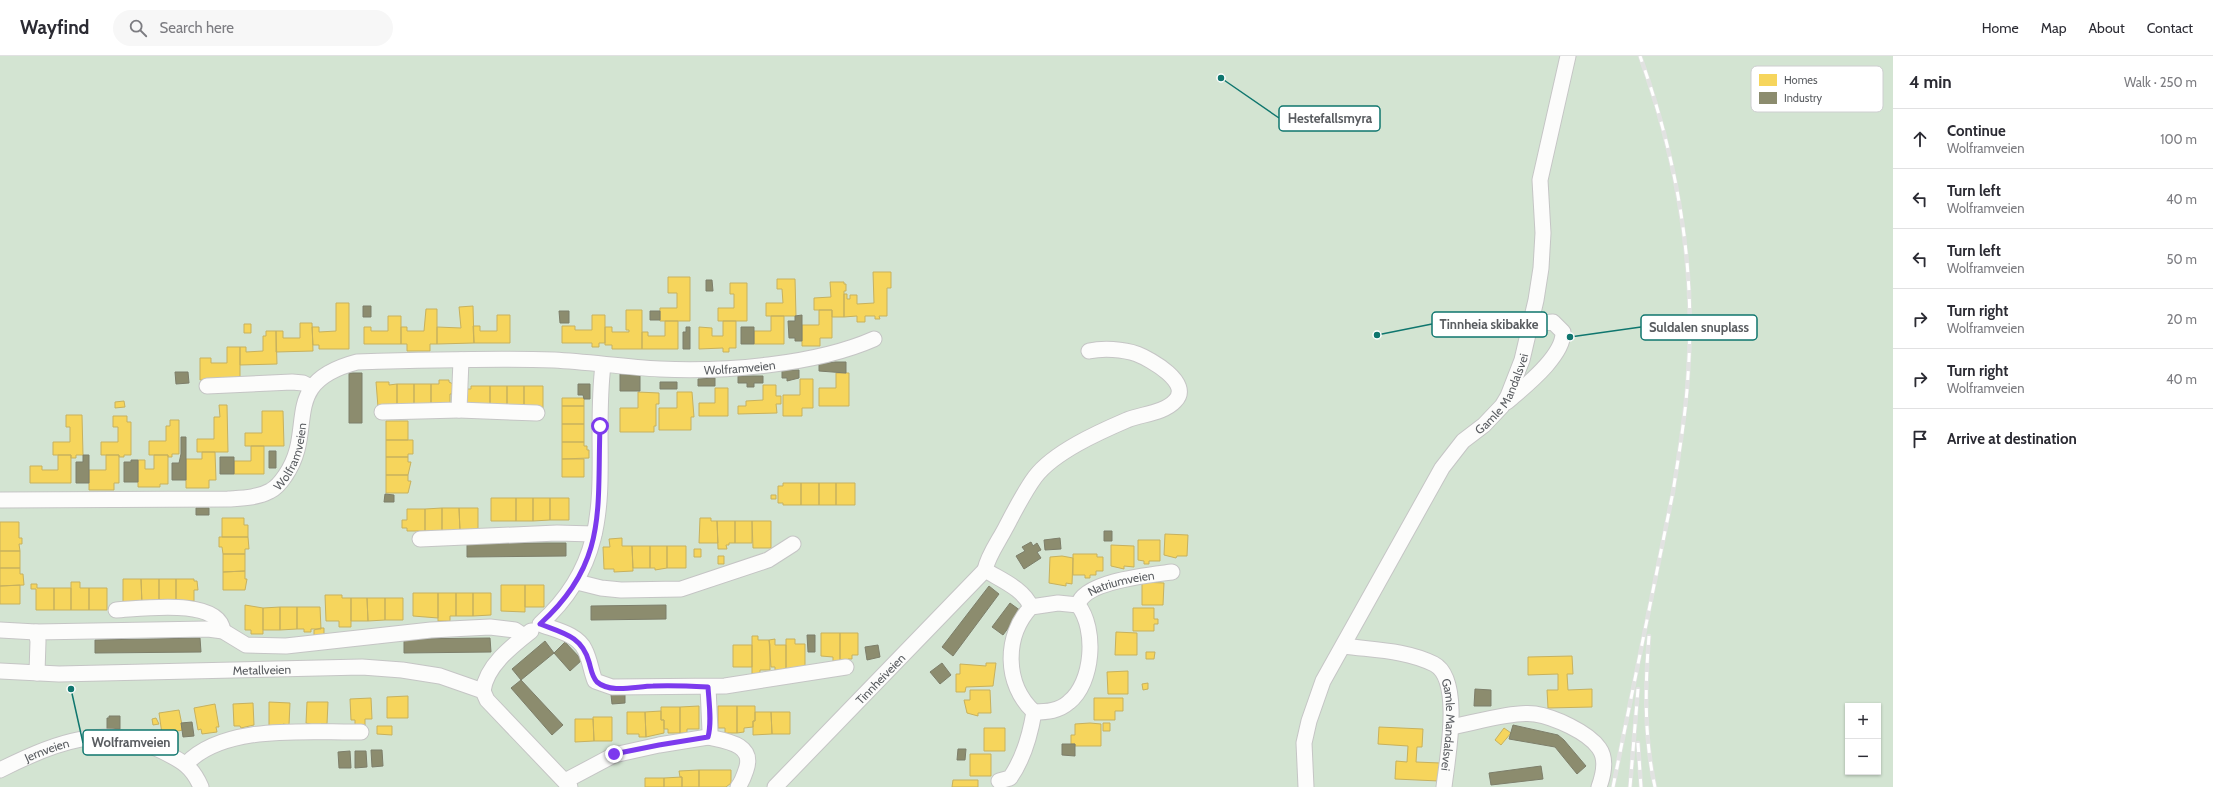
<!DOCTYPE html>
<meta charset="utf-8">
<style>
:root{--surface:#fff;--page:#f7f7f7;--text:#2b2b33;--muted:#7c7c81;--line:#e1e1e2}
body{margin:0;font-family:Cabin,sans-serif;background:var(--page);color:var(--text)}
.controls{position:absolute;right:12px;bottom:12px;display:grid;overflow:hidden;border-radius:0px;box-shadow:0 1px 3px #0004}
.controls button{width:36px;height:36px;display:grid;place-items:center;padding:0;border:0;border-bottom:1px solid var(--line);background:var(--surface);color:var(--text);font:20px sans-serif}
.stop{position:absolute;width:12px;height:12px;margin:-9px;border:3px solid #7c3aed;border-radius:50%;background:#fff}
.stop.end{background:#7c3aed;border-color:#fff;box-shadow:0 1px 4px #0008}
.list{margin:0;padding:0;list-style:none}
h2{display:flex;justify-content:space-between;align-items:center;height:52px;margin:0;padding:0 16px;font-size:17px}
h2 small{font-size:13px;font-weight:400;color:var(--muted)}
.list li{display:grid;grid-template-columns:26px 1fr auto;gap:12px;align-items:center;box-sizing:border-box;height:60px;padding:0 16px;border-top:1px solid var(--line)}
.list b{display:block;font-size:15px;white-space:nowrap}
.list p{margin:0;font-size:13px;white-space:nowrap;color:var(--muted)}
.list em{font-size:13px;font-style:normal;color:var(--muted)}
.icon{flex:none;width:22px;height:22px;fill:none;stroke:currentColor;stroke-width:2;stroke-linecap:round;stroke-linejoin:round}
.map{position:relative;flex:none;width:1893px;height:731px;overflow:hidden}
header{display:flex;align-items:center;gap:24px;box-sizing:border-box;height:56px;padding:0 20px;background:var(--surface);border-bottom:1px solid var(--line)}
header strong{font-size:19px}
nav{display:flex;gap:22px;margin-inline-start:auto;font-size:14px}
.search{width:280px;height:36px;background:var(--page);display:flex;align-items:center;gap:10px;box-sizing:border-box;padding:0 14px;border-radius:22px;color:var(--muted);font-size:15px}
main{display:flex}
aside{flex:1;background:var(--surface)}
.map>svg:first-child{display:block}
.green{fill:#d3e4d2;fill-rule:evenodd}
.homes{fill:#f6d55c;stroke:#c7b15e}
.industry{fill:#8c8c6e;stroke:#7d7e6a}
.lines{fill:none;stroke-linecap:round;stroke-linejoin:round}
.minor-casing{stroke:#c5c5c5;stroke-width:17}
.minor{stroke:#fcfcfb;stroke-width:15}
.rail-casing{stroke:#e1e2e1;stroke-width:4.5}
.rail{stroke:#fff;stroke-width:3;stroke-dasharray:9;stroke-linecap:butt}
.route{stroke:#7c3aed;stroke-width:5}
.labels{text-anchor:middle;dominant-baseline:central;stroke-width:4;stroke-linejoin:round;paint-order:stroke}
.street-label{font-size:12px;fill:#5a5d61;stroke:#fff}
.key{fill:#fff;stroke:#ceced0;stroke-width:1}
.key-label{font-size:11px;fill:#5a5d61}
.leader{fill:none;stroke:#0f766e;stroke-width:1.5}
.callout-dot{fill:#0f766e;stroke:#fff;stroke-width:1.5}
.callout{fill:#fff;stroke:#0f766e;stroke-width:1.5}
.callout-label{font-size:13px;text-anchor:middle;font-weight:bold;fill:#5a5d61}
</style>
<header>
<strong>Wayfind</strong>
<div class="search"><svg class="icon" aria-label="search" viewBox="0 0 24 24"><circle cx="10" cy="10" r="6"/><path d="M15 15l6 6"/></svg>Search here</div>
<nav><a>Home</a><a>Map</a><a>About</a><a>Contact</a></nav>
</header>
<main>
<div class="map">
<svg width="1893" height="731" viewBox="0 0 1893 731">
<rect width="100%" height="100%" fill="#e9e9e4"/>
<path class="green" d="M0 0H1893V731H0ZM1848 650H1878V716H1848Z"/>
<path class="homes" d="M873 216H891V232H887V260H879L880 263H875V260H865V266H857V260L844 261V238H847V243H850V239H857V248L874 247Z
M668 221H690V265H660V252H677V237H668Z
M777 223H795L796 260H766V247H783L782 233H777Z
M830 226H844V228H846V235H844V261H832V254H814V242L831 241Z
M730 227H747V265H718V252H734V238H730Z
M336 247H349V293H319V289H313L312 271H319V276L336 275Z
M473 250 474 287 437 288V271L461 272 459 251Z
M426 253H437V288H430V295H407V288H401V271H407V275H424Z
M626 254H642V293H612V289H605V271H612V276H629V274H626Z
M819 254H832V282H820V290H802V269H819Z
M497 259H510V287H474L473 270H480V275H497Z
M592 259H605V287H599V291H592V287H562V270H575V274H592Z
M388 260H401V288H364V271H371V275H388Z
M771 260H784V288H754V275H771Z
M665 265H678V293H642V276H648V280H665Z
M723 265H736V292H729V296H723V292L699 293V271L712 272V280H723Z
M300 267H312L313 295 276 296V275H283V282H300Z
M244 268H251V277H244Z
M266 275H276L277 308 240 309V291H246V296L263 295V280H266Z
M227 291H240V324H200V302H211V307H227Z
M836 317H849V350H819V332H836Z
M800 323H813V352H802V360H783V339H800Z
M439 324H449V326L453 328V338H450V350L431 351V328H439Z
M376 326H389V329L397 328V351H378Z
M397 328H414V351H397Z
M414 328H431V351H414Z
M763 329H776V340H781V348H776L777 357 738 358V350H746V345L763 344Z
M471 330H490V352L465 350V333H471Z
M490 330H507V352H490Z
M507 330H524V352H507Z
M524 330H543V352H524Z
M715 332H728V360H699V347H715Z
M638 336 659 337V348H656V370H654V376H620V352H638Z
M677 336H692L694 361H691V374H659V352H677Z
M562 342H584V350H562Z
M124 345 125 351 115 352V346Z
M219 349H227L228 396H197V383H214V361H220Z
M562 350H584V368H562Z
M262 355H283L284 390H245V377H262Z
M66 359H82L83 399H76V402H71V399H53V386H70V371H66Z
M113 360H127V366H131V399H124V401H119V399H101V386H118V371H113Z
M170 364H179V398H172V401H168V399H149V385H166V370H170Z
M386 365H408V384H386Z
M562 368H584V386H562Z
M386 384H413V398H408V401H386Z
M562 386H584V390H587V394H589V402L562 403Z
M251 390H264V418H234V405H251Z
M202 396H215L216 424H209V432H186V403H202Z
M58 399H71V427H30V410H42V414H58Z
M106 399H119V427H114V434H89V414H106Z
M154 399H168V428H160V431H138V404H145V413H154Z
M386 401H408V406H411L408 419H386Z
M562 403H584V421H562Z
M386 419H408V425H411L408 437H386Z
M783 427H801V449H783V447H778V430H783Z
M801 427H819V449H801Z
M819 427H836V449H819Z
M836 427H855V449H836Z
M771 439H776V443H771Z
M491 442H516V465H491Z
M516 442H533V465H516Z
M533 442H550V464L533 465Z
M550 442H569V464H550Z
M442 452H459L460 475H442Z
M442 452V475H425V453Z
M459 452H478V475H460Z
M407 453H425V475H407V472H402V464H407Z
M222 462H244V469H248V481H222Z
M700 462H711V465H717L718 487H699Z
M717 465H735V487H729V489H726L727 493H718Z
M735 465H752V487H735Z
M752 465H771V492H753Z
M0 466H19V482H22V488H19L20 495H0Z
M1165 478 1188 479 1187 500H1177L1176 502 1164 499Z
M219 481H248L249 493H245V498H223L222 491H219Z
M622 482V490H632L633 515 614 516V513H604L603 491H610L609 483Z
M1138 484H1160V505H1149V508H1144V505L1138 504Z
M1111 489 1134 490V511L1124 510V513L1111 510Z
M632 490H650V512H633Z
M650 490H667V512L655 514V512H650Z
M667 490H686V512H667Z
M694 493H701V501H694Z
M0 495H20V512H0Z
M223 498H245V515L223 516Z
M1073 498H1097V501H1103V515H1096V519H1090V522H1085V519H1073Z
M718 500H724V508H718Z
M1062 500 1073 502 1072 528 1066 527V530L1049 527 1050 501Z
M0 512H20V518H23L24 529 0 530Z
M245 515V523H247L245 534H223V516Z
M123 523H141L142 549 123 546Z
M141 523H159V545L142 549Z
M159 523H176V545H159Z
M176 523H194V525H197L198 534H194V545H176Z
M71 526H80V532H89V554H71Z
M1142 526 1164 527 1163 549H1142Z
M31 528H37V532H54V554H36V533H31Z
M20 529V548H0V530Z
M501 529H525V556L501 555Z
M525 529H544V551H525Z
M54 532H71V554H54Z
M89 532H107V554H89Z
M413 537H438V562L413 560Z
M438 537H456V560H450V565H438Z
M456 537H473V560H456Z
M473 537H491V559L473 560Z
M325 539H342V542H351V571H339V565H326Z
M351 542H367L368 565H351Z
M367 542H385V564L368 565Z
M385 542H403V564H385Z
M245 549 263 552V578H251V574H245Z
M280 551H297V573L280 574Z
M280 551V574H263V552Z
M297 551H320L321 573H311V576H304V573H297Z
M1133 552H1154V563H1158V568H1154V575H1133Z
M321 572H324V580H314V574Z
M1116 576 1137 577V599H1115Z
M821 577H840V607H833V601L821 600Z
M840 577H858V599H852V603H848V609L840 607Z
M752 580H758V584H769L770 589V614H760V618H752Z
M775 583V589H786V618L775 614V611H771L769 584Z
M786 583H795V588H805V611H799V614L786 618Z
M733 589H752V611H733Z
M1146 596H1155L1154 603H1146Z
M1572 600 1573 618H1567L1568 634 1592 633V651L1548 652 1547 634H1558V618L1528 619V601Z
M986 607H996L993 630 966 631 965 636H956V618H960V608L986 610Z
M1128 615V638H1108L1107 616Z
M1148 627V633L1143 634 1142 628Z
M970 634H990L991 657H978V660L967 657 964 644H970Z
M408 640V662H387V641Z
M371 642 372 663H365V670L355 671V664H351L350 643Z
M1094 642H1123V655H1115V664H1094Z
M269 646 290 647 289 669 283 668V672H269Z
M307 646H328L327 668H321V671L306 667Z
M253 647 254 669 241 672 240 670H234L233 648Z
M215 648 219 671H216L217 676 202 678 201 673 198 674 194 652Z
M699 650V673H687V677H680V651Z
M718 650H737V677H725V672H718Z
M737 650H755V665H753V671L744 672V676L737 677Z
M661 651H680V677H668V673H664V664H661Z
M179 654 183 674 162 678 159 657Z
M661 655V664H664V677L646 681 645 656Z
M627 656H645L646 681H639V678H627Z
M755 656H771L772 678 753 679V665H755Z
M771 656H790V678H772Z
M593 661H612V685H594Z
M156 662 159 668 153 669 152 663Z
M575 663H593L594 685 575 686Z
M1090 667 1101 668V690H1075V688H1071V679H1075V668Z
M1103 667H1110V675H1103Z
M377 670H392V679L377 678Z
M1379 671 1423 673 1422 691H1417L1416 706 1440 707 1439 725 1395 723 1396 705 1407 706 1408 690 1378 688Z
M984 672H1005V695H984Z
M1504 672 1511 677 1501 689 1495 684Z
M970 698H991V720H970Z
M699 714H731V727L726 731H699Z
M699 714V731H682V721H680L679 715Z
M682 721V731H664V722Z
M645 722H664V731H645Z
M953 724H978V731H952Z"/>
<path class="industry" d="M706 224H712L713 235H706Z
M363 250H371V261H363Z
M559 255H569V267H560Z
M650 255H660V264H650Z
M802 259V285H795V282H789L788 265H795V260Z
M686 271H690V293H683V276H686Z
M741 271H754V288H741Z
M835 306H846V317L819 315V308Z
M782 314H799V322L787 325V322H782Z
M175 316H188L189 327 176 328Z
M349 317H362V367H349Z
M620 318H640V335H620Z
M738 320H763V327H754V331H747V327H738Z
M715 322V330H698V323Z
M660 326H677V333H660Z
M578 328H590V343H584L583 339H578Z
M181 381H186V424H172V407H179L181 398Z
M269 395H276V412H269Z
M83 399H89V427H76V406H83Z
M220 401H234V418H220Z
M131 404H138V426H124V406H131Z
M385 438 394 439V446H384Z
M196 452H209V459H196Z
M1104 475H1112V485H1104Z
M1060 482 1061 493 1045 494 1044 484Z
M1031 486 1033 490 1037 487 1041 494 1037 496 1041 502 1024 513 1016 500 1025 495 1022 491Z
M467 487H566V500L467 501Z
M989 530 999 538 953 600 942 591Z
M1010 547 1021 555 1003 579 992 571Z
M666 549V563L591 564V550Z
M807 579H815V596H808Z
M200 582 201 596 95 597V584Z
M490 582 491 596 404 597V583Z
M545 585 554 597 521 624 512 613Z
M565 586 582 604 570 615 554 597Z
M878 589 880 601 867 604 865 591Z
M942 607 951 619 940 628 930 616Z
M521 624 563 669 552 679 511 632Z
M1475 633 1491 634V650H1474Z
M611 639H625V647L612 648Z
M109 660H120V673H107V662H109Z
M192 666 194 680 183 681 181 667Z
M1513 669 1558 679 1564 684 1586 710 1577 718 1555 691 1509 683Z
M1062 688H1075V700L1062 699Z
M958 693H966L965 704H957Z
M371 694H382L383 710 372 711Z
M350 695 351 712H339L338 696Z
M355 695H366L367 711 355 712Z
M1541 710 1543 723 1491 729 1489 717Z"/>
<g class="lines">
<g class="minor-casing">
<g id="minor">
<path d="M603 309C591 407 625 492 540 568 555 574 578 578 585 594 590 604 591 615 595 625L612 631 725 630 846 611"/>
<path d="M207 330 292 326 303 327 311 331"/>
<path d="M1507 346C1524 331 1564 300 1563 276L1553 266 1541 267 1530 273"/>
<path d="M459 354 537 357"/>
<path d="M382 356 459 354 461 304"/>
<path id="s1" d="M0 444 228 443C242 442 257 442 270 435 276 432 281 426 285 420 318 373 277 327 357 306 423 304 489 302 554 304 589 306 624 311 660 313 724 316 815 309 874 283"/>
<path d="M420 483 557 477 594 478"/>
<path d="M985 514C988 499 999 485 1006 471 1015 454 1024 436 1035 421 1054 396 1099 376 1127 364 1142 358 1164 357 1175 345 1193 327 1150 303 1137 298 1123 293 1103 292 1089 295"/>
<path d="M985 514C1001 524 1024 533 1031 551"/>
<path d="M577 526 601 532 621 534 681 533 768 504 793 488"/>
<path d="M1058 547 1078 549C1097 573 1093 627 1069 646 1059 655 1047 656 1034 656 1004 628 1004 580 1031 551Z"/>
<path id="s2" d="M1078 549C1084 525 1150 519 1172 516"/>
<path d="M116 554C140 553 219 541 223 575"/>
<path d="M0 574 36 576 208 573 223 575 246 589 286 590 431 574 490 571 515 574 524 580"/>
<path d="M36 576 38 585 37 617"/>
<path id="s3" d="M1344 590C1373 594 1406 594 1434 608 1463 623 1447 704 1444 731"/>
<path id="s4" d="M0 615 59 618 362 611 402 614 440 620 483 635 487 644 570 731"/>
<path d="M483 635C486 610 512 590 531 575"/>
<path d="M1451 671C1473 667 1514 655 1535 658 1554 661 1588 676 1599 692 1607 703 1603 720 1599 731"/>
<path d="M708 681C726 685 755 688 746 714 744 720 742 726 738 731"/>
<path d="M186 708C225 667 309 677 361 676"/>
<path id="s5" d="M0 714C53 687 105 666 162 695 182 705 192 710 201 731"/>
<path d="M565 725 614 699 659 689 708 681 710 675 708 631"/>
<path d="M999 725 1010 722C1024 702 1030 680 1034 656"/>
<path id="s6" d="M775 731 985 514"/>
<path id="s7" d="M1306 731 1304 687 1309 665 1323 625 1442 412 1463 385 1484 369 1502 350 1508 340 1522 304 1536 244 1541 212 1543 177 1540 124 1568 0"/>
</g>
</g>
<use href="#minor" class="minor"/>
<g class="rail-casing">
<path id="rail" d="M1649 580C1645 630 1644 681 1655 731
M1638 687 1641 731
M1613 731 1673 436C1679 397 1686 358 1688 319 1696 209 1677 103 1640 0
M1630 731 1638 633"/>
</g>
<use href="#rail" class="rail"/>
</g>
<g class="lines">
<path class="route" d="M600 370C597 453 608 507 540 568 563 577 582 580 589 606 591 613 592 621 597 626 611 638 637 630 653 630 672 629 690 630 708 631 709 647 712 666 708 681L659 689 614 698"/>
</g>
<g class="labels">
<g class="street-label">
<text stroke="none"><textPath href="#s1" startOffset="822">Wolframveien</textPath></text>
<text stroke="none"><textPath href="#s7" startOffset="450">Gamle Mandalsvei</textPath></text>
<text stroke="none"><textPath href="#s1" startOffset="313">Wolframveien</textPath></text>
<text stroke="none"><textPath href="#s2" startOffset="51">Natriumveien</textPath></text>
<text stroke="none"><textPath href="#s4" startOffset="262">Metallveien</textPath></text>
<text stroke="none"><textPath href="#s6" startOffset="151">Tinnheiveien</textPath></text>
<text stroke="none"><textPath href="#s3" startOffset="158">Gamle Mandalsvei</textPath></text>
<text stroke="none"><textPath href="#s5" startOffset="51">Jernveien</textPath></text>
</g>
</g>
<rect x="1751" y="10" width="132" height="46" rx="6" class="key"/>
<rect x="1759" y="18" width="18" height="12" fill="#f6d55c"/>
<rect x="1759" y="36" width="18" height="12" fill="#8c8c6e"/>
<g class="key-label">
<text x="1784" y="28">Homes</text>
<text x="1784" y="46">Industry</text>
</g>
<path class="leader" d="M1221 22L1279 62M1377 279L1432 268M1570 281L1641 271M71 633L83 687"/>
<g class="callout-dot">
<circle cx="1221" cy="22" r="4"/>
<circle cx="1377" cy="279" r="4"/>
<circle cx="1570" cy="281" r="4"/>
<circle cx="71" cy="633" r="4"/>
</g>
<g class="callout">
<rect x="1279" y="50" width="101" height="25" rx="4"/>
<rect x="1432" y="256" width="115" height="25" rx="4"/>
<rect x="1641" y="259" width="116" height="25" rx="4"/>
<rect x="83" y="674" width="95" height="25" rx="4"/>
</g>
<g class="callout-label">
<text x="1330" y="67">Hestefallsmyra</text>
<text x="1489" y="273">Tinnheia skibakke</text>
<text x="1699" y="276">Suldalen snuplass</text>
<text x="131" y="691">Wolframveien</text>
</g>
</svg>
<div class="controls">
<button>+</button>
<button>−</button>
</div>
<div class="stop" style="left:600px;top:370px"></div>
<div class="stop end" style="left:614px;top:698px"></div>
</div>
<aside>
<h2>4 min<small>Walk · 250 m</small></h2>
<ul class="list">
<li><svg class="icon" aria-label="ahead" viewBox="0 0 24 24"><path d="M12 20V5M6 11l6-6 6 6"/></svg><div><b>Continue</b><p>Wolframveien</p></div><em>100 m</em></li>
<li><svg class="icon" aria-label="left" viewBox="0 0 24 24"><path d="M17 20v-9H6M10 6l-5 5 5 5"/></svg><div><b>Turn left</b><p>Wolframveien</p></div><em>40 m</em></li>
<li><svg class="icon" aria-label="left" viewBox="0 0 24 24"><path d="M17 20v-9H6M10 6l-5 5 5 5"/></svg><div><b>Turn left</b><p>Wolframveien</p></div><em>50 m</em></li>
<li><svg class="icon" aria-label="right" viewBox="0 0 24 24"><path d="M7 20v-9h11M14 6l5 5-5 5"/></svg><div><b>Turn right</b><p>Wolframveien</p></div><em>20 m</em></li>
<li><svg class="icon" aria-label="right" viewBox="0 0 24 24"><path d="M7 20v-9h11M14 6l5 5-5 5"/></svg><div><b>Turn right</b><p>Wolframveien</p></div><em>40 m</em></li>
<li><svg class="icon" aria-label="arrive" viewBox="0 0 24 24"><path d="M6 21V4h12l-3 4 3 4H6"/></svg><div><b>Arrive at destination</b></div></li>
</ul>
</aside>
</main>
